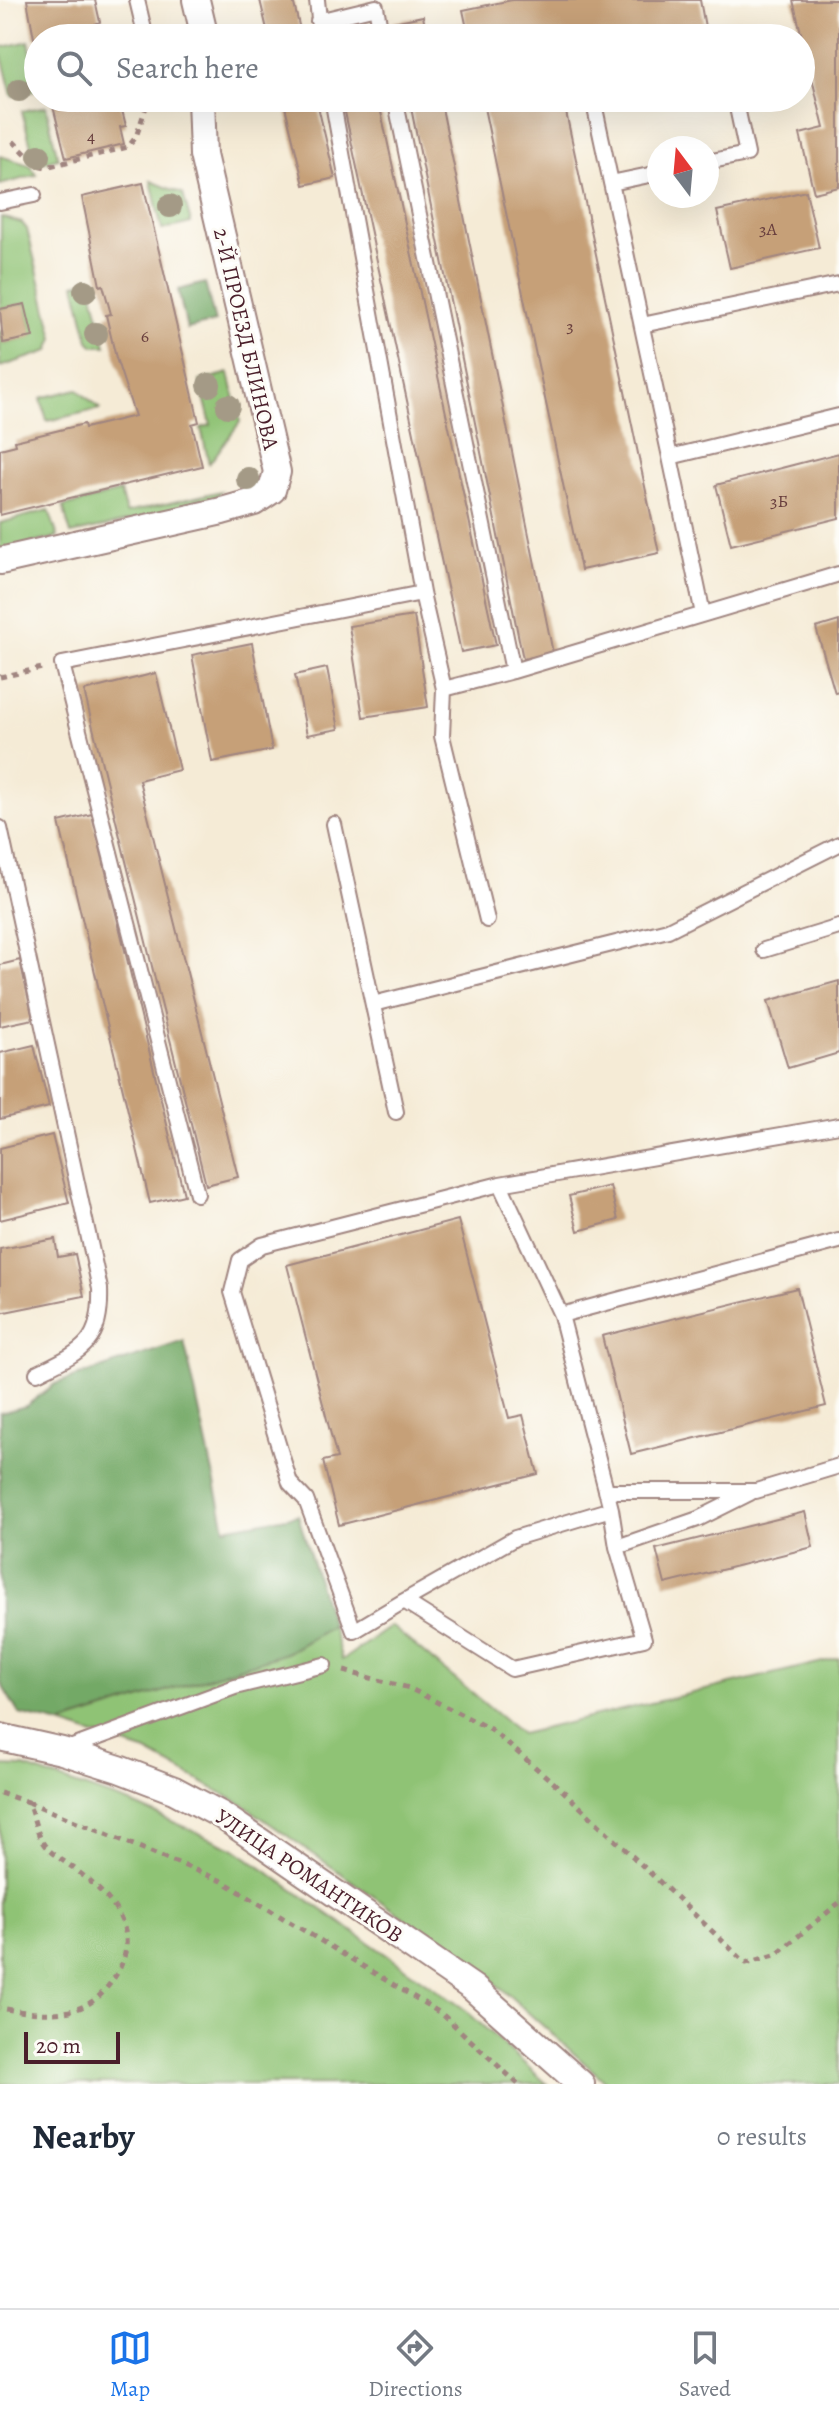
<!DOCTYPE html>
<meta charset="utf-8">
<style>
:root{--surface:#fff;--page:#f2f2f3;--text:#1f2937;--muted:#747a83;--line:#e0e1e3;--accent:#1a73e8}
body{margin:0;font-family:Alegreya,serif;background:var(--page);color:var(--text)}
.compass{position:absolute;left:647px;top:136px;width:72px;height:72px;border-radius:50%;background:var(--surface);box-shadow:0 8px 32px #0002;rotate:344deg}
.scale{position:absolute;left:24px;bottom:20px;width:96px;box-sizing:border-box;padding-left:8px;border:4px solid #4a1f2b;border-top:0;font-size:22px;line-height:28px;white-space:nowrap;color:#4a1f2b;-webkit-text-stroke:6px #fdfcf7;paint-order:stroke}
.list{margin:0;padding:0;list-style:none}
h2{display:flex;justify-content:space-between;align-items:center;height:104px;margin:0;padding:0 32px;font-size:34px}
h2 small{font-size:26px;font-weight:400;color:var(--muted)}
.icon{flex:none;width:44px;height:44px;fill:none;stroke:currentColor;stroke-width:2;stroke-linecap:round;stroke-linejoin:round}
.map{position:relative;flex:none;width:839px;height:2084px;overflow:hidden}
.search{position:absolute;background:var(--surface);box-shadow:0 8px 32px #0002;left:24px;right:24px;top:24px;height:88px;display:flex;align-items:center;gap:20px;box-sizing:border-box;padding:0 28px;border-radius:44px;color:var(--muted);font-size:30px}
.sheet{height:224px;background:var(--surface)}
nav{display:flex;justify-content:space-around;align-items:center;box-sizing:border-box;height:112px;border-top:2px solid var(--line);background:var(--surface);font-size:22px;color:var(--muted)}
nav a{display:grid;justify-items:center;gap:4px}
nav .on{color:var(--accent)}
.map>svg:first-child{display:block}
.green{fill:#8fc375;stroke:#6c7150;stroke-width:2}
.forest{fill:#73a966;stroke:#5e6448;stroke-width:2}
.building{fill:#c6a078}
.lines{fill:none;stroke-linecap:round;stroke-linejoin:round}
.service-casing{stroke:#a08580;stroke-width:18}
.minor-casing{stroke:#a08580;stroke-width:30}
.path{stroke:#a08580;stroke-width:5;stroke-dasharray:6 6;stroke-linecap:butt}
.service{stroke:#fff;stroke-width:14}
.minor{stroke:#fff;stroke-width:26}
.tree{fill:#a49a86}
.labels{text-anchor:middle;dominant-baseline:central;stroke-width:6;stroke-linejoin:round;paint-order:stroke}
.number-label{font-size:18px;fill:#693f3e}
.street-label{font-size:22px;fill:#4a1f2b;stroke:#fdfcf7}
</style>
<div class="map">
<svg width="839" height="2084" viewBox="0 0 839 2084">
<rect width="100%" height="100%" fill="#fdfcf7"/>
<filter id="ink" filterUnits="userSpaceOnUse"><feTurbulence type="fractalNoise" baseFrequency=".0125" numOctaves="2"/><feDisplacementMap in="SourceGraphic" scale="16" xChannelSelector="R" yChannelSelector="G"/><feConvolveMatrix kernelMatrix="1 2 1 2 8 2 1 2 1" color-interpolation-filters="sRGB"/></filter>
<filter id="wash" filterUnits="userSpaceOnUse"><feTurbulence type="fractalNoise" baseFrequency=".006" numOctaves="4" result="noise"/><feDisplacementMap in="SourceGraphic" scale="32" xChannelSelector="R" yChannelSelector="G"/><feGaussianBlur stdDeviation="1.8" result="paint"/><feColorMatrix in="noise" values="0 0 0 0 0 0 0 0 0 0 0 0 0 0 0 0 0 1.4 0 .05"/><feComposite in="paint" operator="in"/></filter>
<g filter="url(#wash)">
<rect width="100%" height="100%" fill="#f5ebd6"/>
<path class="green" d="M29 41 38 89 12 96 0 48Z
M46 106 58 158 43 162 33 154 22 111Z
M0 156 30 165 37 175 0 185Z
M151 181 183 194 191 223 162 230Z
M1 217 22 223 27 229 54 338 49 351 0 367V330L4 343 32 336 25 304 0 309Z
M90 280 106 346H94L89 341 75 284Z
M229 373 240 422 209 464 201 428 211 425 200 381Z
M77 389 100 409 47 421 41 398Z
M221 491 212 503 71 534 63 507 120 492 126 513Z
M49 510 58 537 0 551V523Z
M332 1626 342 1660 391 1626 521 1734 839 1658V2084H608L486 1975 242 1804 147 1752 60 1724 286 1653Z
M0 1766 24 1767 130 1803 233 1848 463 2008 547 2084H0Z"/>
<path class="forest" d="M205 283 215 322 187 329 178 290Z
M184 1341 225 1528 298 1515 332 1626 286 1653 60 1724 19 1714 0 1682V1413L26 1406 55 1384Z"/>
<g id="blocks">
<path class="building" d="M27 0H95L100 22 95 24 98 38H34Z
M260 0H293L302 38H269Z
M512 0H700L705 27 653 38H469L463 10Z
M793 0H839V187L814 193 800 134 824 128Z
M423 16 427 38H397L393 22Z
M363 29 365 38H329V37Z
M51 98H119L126 126 120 127 124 144 66 158Z
M283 98H316L335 178 304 185Z
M342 98H378L496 645 461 652Z
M409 98H440L553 653 523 659Z
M482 98H563L659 553 581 570Z
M143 183 199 422 192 424 202 466 0 515V449L16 445 15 441 84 424 85 428 135 416 116 358 106 315 111 314 103 285 100 286 82 197Z
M806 191 819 248 730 268 717 211Z
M25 304 33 337 3 343 0 309Z
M839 453V518L731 545 716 485Z
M414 616 428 707 363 717 349 626Z
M839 621V692L835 693 816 628Z
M252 643 272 750 212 762 192 655Z
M327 668 339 729 307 735 295 675Z
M156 673 179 770 139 780 238 1177 206 1185 84 691Z
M92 814 184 1195 150 1203 59 822Z
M20 960 33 1019 0 1026V965Z
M839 981V1053L788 1068 768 1001Z
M34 1045 49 1107 0 1119V1053Z
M52 1135 69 1203 0 1220V1148Z
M610 1186 618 1220 578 1231 569 1196Z
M458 1220 509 1418 523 1415 538 1474 339 1525 323 1461 337 1458 287 1265Z
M55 1239 58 1257 75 1254 84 1296 0 1313V1249Z
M797 1288 826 1406 631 1454 602 1336Z
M805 1512 813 1547 665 1584 656 1549Z"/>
</g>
</g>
<g filter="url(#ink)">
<use href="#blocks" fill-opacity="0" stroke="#a08580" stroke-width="2"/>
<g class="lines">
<g class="service-casing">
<path id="service" d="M137 0 146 38
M317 0 321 38
M318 21 376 7 382 38
M395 98 513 671 444 689
M597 98 593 99 670 457 839 416
M707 162 747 154 735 98
M611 183 659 173
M0 202 34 195
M642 325 839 284
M670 457 703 614
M422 593 444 689 442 736 487 920
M513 671 839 574
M334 824 396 1112
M0 828 100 1289C102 1344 82 1351 37 1373
M764 950 839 927
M373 1004 668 930 839 844
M500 1184 262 1245 240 1260 232 1292 290 1483 306 1500 354 1631 404 1601 512 1669 644 1639 617 1547 611 1509 561 1315 500 1184 839 1125
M197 1194 62 664 422 593 332 98
M561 1315 839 1241
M606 1491H756L839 1466
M617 1547 698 1519 750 1493
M404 1601 515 1538 611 1509
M67 1749 235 1687 324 1665"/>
</g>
<g class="minor-casing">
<path id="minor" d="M196 0 205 38
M0 561 222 511 254 502 272 490 277 472 203 155 201 98
M0 1737 62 1751 119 1769 174 1790 221 1815 473 1988 581 2084"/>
</g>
<path class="path" d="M13 141 37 165 46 167 128 147 136 137 149 98
M0 677 42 668
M344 1671 409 1688 490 1729 561 1789 746 1963 775 1955 839 1903
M0 1793 28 1802C33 1814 36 1831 43 1843 49 1853 66 1862 76 1870 122 1905 147 1942 104 1991 78 2021 35 2014 0 2008
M28 1802 222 1881 442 2014 518 2084"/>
<use href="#service" class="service"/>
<use href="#minor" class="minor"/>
</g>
<g class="tree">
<circle cx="19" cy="90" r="12"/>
<circle cx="39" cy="156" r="12"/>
<circle cx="170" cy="206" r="12"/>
<circle cx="85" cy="291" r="12"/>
<circle cx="96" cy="334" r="12"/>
<circle cx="209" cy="385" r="12"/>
<circle cx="228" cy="406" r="12"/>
<circle cx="248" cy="479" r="12"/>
</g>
</g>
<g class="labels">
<g class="number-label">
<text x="91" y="136">4</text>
<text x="768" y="229">3А</text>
<text x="570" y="326">3</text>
<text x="145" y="336">6</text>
<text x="779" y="501">3Б</text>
</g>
<g class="street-label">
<text transform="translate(246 339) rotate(77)">2-Й ПРОЕЗД БЛИНОВА</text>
<text transform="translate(309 1876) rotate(34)">УЛИЦА РОМАНТИКОВ</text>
</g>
</g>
</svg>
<svg class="compass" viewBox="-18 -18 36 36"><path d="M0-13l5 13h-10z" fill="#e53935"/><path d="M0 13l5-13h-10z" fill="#747a83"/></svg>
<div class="scale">20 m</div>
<div class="search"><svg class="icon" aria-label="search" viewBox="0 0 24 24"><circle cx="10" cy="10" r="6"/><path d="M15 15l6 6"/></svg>Search here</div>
</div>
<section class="sheet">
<h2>Nearby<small>0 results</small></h2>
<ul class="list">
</ul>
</section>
<nav>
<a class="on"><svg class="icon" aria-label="map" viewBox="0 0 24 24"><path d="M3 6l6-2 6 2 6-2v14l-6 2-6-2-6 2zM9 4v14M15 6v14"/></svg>Map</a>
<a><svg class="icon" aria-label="directions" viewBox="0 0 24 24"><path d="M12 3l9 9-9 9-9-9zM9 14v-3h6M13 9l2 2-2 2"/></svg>Directions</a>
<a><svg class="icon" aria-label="saved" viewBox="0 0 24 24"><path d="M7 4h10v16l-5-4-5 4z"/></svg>Saved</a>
</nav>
